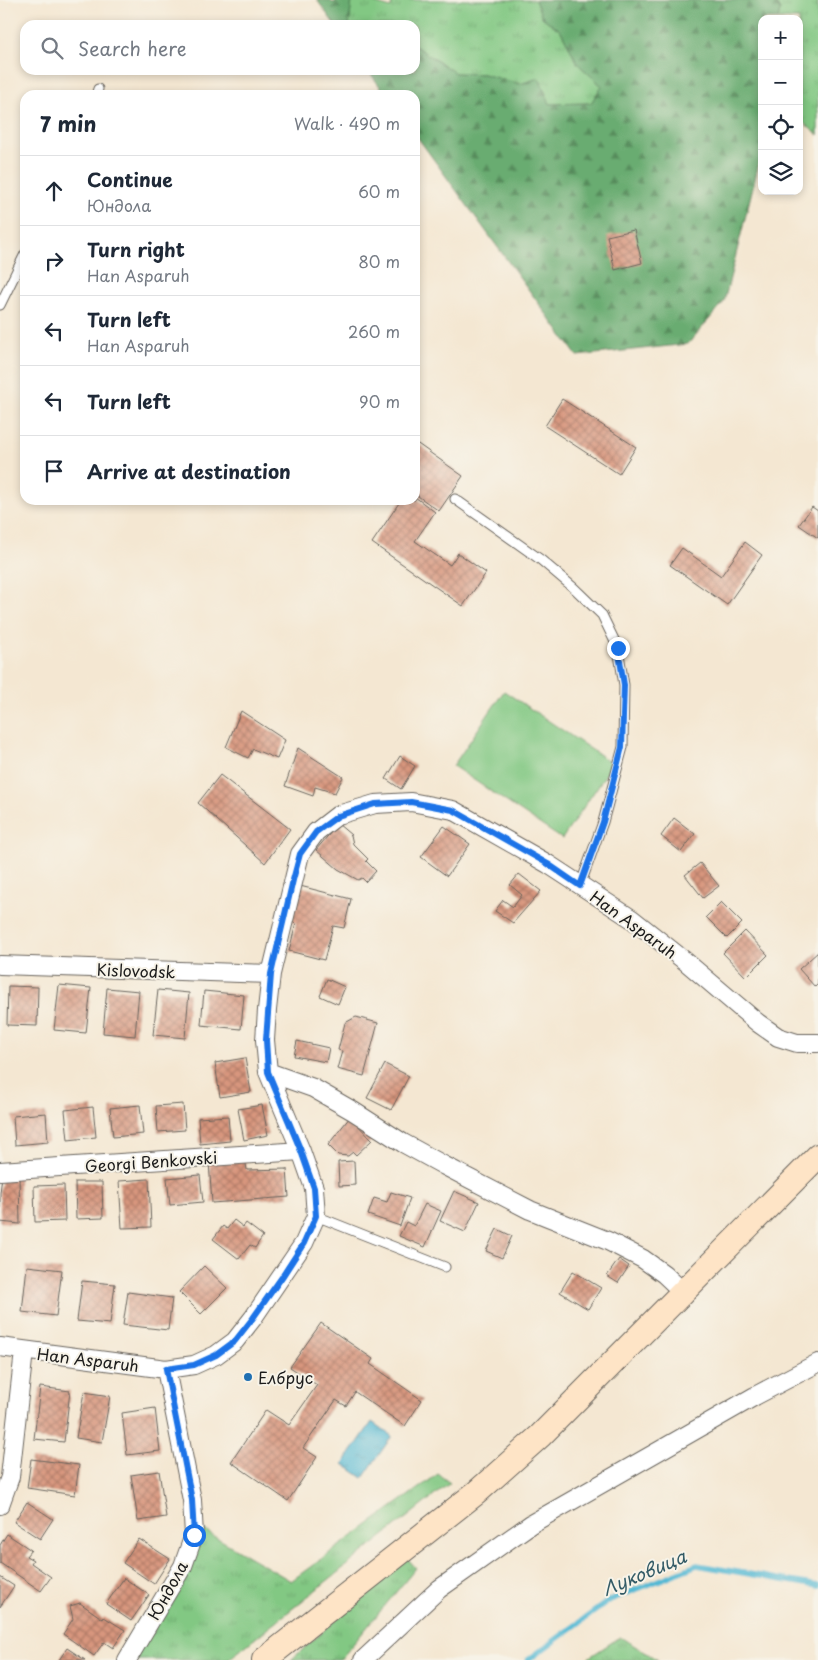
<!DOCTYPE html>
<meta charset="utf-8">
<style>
:root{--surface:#fff;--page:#f2f2f3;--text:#1f2937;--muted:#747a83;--line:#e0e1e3}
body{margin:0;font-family:"Playpen Sans",sans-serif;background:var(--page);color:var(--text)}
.controls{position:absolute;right:15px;top:15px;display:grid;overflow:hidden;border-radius:10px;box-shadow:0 2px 8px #0003}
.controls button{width:45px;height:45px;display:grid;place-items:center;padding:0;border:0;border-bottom:1px solid var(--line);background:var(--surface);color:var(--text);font:25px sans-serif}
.stop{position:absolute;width:15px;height:15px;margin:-11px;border:4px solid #1a73e8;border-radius:50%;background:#fff}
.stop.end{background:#1a73e8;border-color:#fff;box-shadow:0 1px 5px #0008}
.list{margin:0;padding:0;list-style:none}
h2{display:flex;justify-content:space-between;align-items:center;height:65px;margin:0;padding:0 20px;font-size:21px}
h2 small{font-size:16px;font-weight:400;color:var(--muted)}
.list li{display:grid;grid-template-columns:32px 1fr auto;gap:15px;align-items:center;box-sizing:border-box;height:70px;padding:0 20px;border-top:1px solid var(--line)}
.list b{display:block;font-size:19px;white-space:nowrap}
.list p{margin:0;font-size:16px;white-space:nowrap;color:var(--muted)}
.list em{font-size:16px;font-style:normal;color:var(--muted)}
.icon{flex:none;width:28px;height:28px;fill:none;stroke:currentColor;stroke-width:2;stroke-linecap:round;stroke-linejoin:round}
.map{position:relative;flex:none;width:818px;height:1660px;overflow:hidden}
.search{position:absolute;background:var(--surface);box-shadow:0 2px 8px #0003;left:20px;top:20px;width:400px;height:55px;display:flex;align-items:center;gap:12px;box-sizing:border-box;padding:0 18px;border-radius:15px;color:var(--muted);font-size:19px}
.panel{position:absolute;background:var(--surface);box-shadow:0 2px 8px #0003;left:20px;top:90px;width:400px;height:415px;border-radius:15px}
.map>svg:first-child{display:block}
.grass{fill:url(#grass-tufts);stroke:#4f7250}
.forest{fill:url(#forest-firs);stroke:#426446}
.pitch{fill:#82c883;stroke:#4f7250}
.water{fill:url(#water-ripples);stroke:#386a78}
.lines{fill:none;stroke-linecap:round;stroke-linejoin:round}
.stream{stroke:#55b9d4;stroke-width:5.5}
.building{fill:url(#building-cross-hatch)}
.lane-casing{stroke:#68635c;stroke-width:11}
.street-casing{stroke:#68635c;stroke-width:20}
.secondary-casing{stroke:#68635c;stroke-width:26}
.lane{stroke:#fff;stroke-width:9}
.street{stroke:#fff;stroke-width:18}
.secondary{stroke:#fee4c6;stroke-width:24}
.route{stroke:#1a73e8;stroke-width:6}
.poi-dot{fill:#1f6fb2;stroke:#f7f3e8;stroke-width:2}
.labels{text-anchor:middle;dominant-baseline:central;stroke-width:4;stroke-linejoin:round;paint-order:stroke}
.street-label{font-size:16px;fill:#1c1c1c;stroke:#f7f3e8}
.poi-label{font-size:16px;fill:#1c1c1c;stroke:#f7f3e8;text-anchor:start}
.water-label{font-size:18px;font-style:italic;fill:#335b66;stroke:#f7f3e8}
</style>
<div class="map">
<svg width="818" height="1660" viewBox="0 0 818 1660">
<defs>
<pattern id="grass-tufts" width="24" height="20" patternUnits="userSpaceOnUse" patternTransform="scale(1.25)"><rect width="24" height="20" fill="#82c883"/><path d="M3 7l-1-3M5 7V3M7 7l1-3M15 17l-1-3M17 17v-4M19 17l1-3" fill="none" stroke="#70ab71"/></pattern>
<pattern id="forest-firs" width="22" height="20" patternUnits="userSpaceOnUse" patternTransform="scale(1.25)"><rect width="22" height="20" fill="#69ac71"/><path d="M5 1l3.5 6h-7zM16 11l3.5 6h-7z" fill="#568b5c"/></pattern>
<pattern id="water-ripples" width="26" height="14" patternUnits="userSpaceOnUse" patternTransform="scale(1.25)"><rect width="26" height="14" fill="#55b9d4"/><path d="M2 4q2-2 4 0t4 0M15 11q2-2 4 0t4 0" fill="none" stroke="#499eb5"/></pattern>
<pattern id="building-cross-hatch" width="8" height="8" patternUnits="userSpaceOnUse" patternTransform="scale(1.25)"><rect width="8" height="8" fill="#d8967e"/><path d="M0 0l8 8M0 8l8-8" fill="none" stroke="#ae7a66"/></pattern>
</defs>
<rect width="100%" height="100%" fill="#f7f3e8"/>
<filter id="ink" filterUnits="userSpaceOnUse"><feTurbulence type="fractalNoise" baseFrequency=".02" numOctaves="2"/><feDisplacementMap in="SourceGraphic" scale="10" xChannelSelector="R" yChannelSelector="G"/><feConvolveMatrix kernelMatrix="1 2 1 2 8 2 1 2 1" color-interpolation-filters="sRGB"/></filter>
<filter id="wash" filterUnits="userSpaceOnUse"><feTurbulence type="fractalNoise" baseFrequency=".0096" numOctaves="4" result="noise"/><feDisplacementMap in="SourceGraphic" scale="20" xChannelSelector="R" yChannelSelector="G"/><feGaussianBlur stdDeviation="1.12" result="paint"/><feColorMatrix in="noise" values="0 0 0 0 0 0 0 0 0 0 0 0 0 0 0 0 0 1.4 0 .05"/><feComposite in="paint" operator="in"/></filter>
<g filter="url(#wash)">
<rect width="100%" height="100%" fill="#f4e7d2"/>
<path class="grass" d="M352 0H364L391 8 392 0H535L542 17 561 31 578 64 602 86 591 103 550 104 539 78 520 84 483 74 455 73 415 46V25H349Z
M774 0H818V135L799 119V19H778L780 10Z
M438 1474 450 1483 228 1660H132L202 1529 291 1581Z
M406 1557 416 1568 340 1660H291Z
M620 1637 658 1660H585Z"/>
<path class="forest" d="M317 0H330L333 3 337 0H352L349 25H335Z
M535 0H774L780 10 778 19H762V151L724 302 688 344 577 356 415 134V95H386L368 70H415V46L455 73 483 74 520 84 539 78 550 104 591 103 602 86 578 64 561 31 542 17Z"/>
<path class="pitch" d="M504 691 613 764 562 839 453 766Z"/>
<path class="water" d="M372 1422 392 1436 363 1478 343 1464Z"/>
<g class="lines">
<path class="stream" d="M528 1660 610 1600 697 1565 818 1586"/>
</g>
<g id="blocks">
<path class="building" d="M634 230 642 263 615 270 607 236Z
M562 399 636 447 619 474 545 426Z
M415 442 463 476 439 511 415 494Z
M415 497 435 512 415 541 450 565 458 553 486 573 463 606 372 543 401 500H415Z
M812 507 818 511V538L799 525Z
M745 542 762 555 727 605 670 565 682 548 721 576Z
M241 711 285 740 277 759 253 749 248 758 226 747Z
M298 748 343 777 335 793 315 787 313 796 285 786Z
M400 756 415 766 401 789 386 779Z
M220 775 290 829 265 863 198 803Z
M674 818 695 834 681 852 661 836Z
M338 824 351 835 353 844 368 859 366 861 376 871 366 882 362 878 358 880 338 869 316 850Z
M444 826 470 844 447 876 421 857Z
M700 863 719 886 703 898 685 875Z
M519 874 541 891 513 923 495 911 503 900 513 907 522 895 510 885Z
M300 886 351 899 344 928 333 926 324 960 289 951 296 923 291 921Z
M721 902 742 923 727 938 706 917Z
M745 931 768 955 746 977 723 953Z
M818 952V984L815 987 799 969Z
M327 979 345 987 338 1004 320 996Z
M59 985 91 988 86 1033 54 1030Z
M8 986 38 987 37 1026 7 1025Z
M107 988 139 991 135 1036 103 1033Z
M158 990 189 993 185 1038 153 1035Z
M204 991 244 995 241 1029 201 1025Z
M356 1017 378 1023 364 1076 337 1069 342 1051 338 1050 345 1023Z
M297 1041 329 1048 326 1062 294 1056Z
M245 1058 251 1092 220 1097 215 1063Z
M385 1064 409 1076 391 1110 367 1098Z
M183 1104 185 1130 158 1132 156 1106Z
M140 1105 143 1134 113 1137 110 1108Z
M262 1105 268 1135 244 1140 238 1109Z
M93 1107 96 1137 68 1140 65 1110Z
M46 1113 48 1142 15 1145 13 1116Z
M228 1116 230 1141 200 1144 198 1118Z
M350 1117 372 1140 356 1155 353 1152 348 1156 338 1155 328 1145Z
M245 1158 247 1170 287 1169 289 1197 212 1203 209 1162Z
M354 1161 355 1185 339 1186 338 1162Z
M200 1175 203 1202 170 1205 167 1178Z
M2 1176H19L20 1224 0 1222V1193Z
M149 1179 151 1227 122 1228 119 1181Z
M75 1182H102L103 1218 76 1219Z
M64 1185 65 1221 35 1222 34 1186Z
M454 1191 479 1202 465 1232 440 1221Z
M391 1192 410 1198 400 1226 368 1215 374 1198 387 1202Z
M425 1204 441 1211 425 1247 399 1236 406 1222 414 1226Z
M234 1220 243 1227 246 1223 263 1236 255 1248 250 1245 239 1259 213 1239 223 1226 227 1229Z
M497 1229 512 1236 502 1258 486 1251Z
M619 1259 629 1266 618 1283 607 1276Z
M27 1266 62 1270 56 1316 22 1312Z
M204 1266 227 1288 201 1314 179 1292Z
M573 1271 601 1288 588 1309 560 1292Z
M82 1281 115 1284 110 1324 77 1321Z
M128 1292 172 1298 168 1330 123 1325Z
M321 1323 373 1359 370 1364 422 1400 405 1426 355 1392 346 1406 336 1400 303 1448 317 1457 288 1501 231 1462 266 1410 289 1425 317 1385 290 1367Z
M40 1387 70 1391 64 1442 34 1439Z
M84 1392 110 1396 102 1442 76 1438Z
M155 1408 160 1451 127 1455 122 1413Z
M31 1459 79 1465 75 1495 27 1488Z
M159 1471 166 1517 138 1521 131 1475Z
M27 1502 53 1519 40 1539 14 1522Z
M7 1534 31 1550 26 1556 33 1560 31 1563 51 1577 41 1591 0 1563V1545Z
M139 1539 170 1559 154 1584 123 1563Z
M0 1577 14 1586 0 1607Z
M124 1578 149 1595 131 1621 106 1604Z
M80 1603 103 1619 104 1617 125 1630 113 1648 104 1642 94 1656 63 1634 73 1619 70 1606Z
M67 1648 85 1660H59Z"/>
</g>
</g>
<g filter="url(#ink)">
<use href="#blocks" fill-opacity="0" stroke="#68635c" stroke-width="1"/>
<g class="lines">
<g class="lane-casing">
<path id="lane" d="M96 95 98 89
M0 305 25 254
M455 499 541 560 574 588 602 615 618 648 624 685 623 747 603 822 580 886
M316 1216 445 1267"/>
</g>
<g class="street-casing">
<path id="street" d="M0 965 271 974
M268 1072 313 1088 353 1111 403 1143 445 1166 530 1210 608 1241 643 1259 664 1274 683 1292
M0 1171 301 1151
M0 1347 166 1369 194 1365 216 1355 235 1341 253 1318 304 1243 316 1216 314 1188 301 1151 268 1072 265 1040 267 1010 271 974 300 854 316 832 338 815 375 804 411 802 453 810 548 864 632 919 685 961 758 1023 778 1037 797 1043H818
M0 1505 10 1477 24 1351
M127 1660 183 1566 194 1535 192 1500 166 1369
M363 1660 439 1589 531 1524 755 1396 818 1363"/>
</g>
<g class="secondary-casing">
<path id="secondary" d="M264 1660 476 1493 540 1436 818 1156"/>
</g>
<use href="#lane" class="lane"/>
<use href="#street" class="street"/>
<use href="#secondary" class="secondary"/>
</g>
</g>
<g class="lines" filter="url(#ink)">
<path class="route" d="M194 1535 192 1500 166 1369 194 1365 216 1355 235 1341 253 1318 282 1277 304 1243 316 1216 314 1188 301 1151 268 1072 266 1040 271 974 293 880 300 854 316 832 338 816 375 804 411 802 453 810 548 864 580 886 603 822 622 747 624 685 618 648"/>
</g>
<circle class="poi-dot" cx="248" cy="1377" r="5"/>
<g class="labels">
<g class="street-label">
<text transform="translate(634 924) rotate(36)">Han Asparuh</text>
<text transform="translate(136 970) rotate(2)">Kislovodsk</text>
<text transform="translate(151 1161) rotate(-4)">Georgi Benkovski</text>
<text transform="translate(88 1359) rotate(7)">Han Asparuh</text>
<text transform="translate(167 1590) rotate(-61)">Юндола</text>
</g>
<g class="poi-label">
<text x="258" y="1377">Елбрус</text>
</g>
<g class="water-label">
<text transform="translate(644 1572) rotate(-23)">Луковица</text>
</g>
</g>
</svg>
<div class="controls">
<button>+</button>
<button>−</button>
<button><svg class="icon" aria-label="locate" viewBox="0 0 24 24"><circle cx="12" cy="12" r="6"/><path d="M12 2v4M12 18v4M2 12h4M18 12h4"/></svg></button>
<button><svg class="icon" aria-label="layers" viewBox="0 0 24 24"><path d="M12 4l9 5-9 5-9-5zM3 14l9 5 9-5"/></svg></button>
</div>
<div class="stop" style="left:194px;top:1535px"></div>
<div class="stop end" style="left:618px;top:648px"></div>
<div class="search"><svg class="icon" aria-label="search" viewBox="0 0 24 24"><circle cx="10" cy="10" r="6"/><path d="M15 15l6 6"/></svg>Search here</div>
<section class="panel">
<h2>7 min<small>Walk · 490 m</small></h2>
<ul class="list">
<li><svg class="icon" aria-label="ahead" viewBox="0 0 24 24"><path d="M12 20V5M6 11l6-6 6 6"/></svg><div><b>Continue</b><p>Юндола</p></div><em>60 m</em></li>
<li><svg class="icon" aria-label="right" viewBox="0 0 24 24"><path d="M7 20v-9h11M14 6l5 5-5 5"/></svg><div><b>Turn right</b><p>Han Asparuh</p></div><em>80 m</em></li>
<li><svg class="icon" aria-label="left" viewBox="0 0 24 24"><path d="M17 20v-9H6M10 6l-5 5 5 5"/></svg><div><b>Turn left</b><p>Han Asparuh</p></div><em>260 m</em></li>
<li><svg class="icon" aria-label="left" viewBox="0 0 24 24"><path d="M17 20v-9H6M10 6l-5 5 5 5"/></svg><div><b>Turn left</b></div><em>90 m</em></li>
<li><svg class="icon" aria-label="arrive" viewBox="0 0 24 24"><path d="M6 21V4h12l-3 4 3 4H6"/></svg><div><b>Arrive at destination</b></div></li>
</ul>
</section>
</div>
